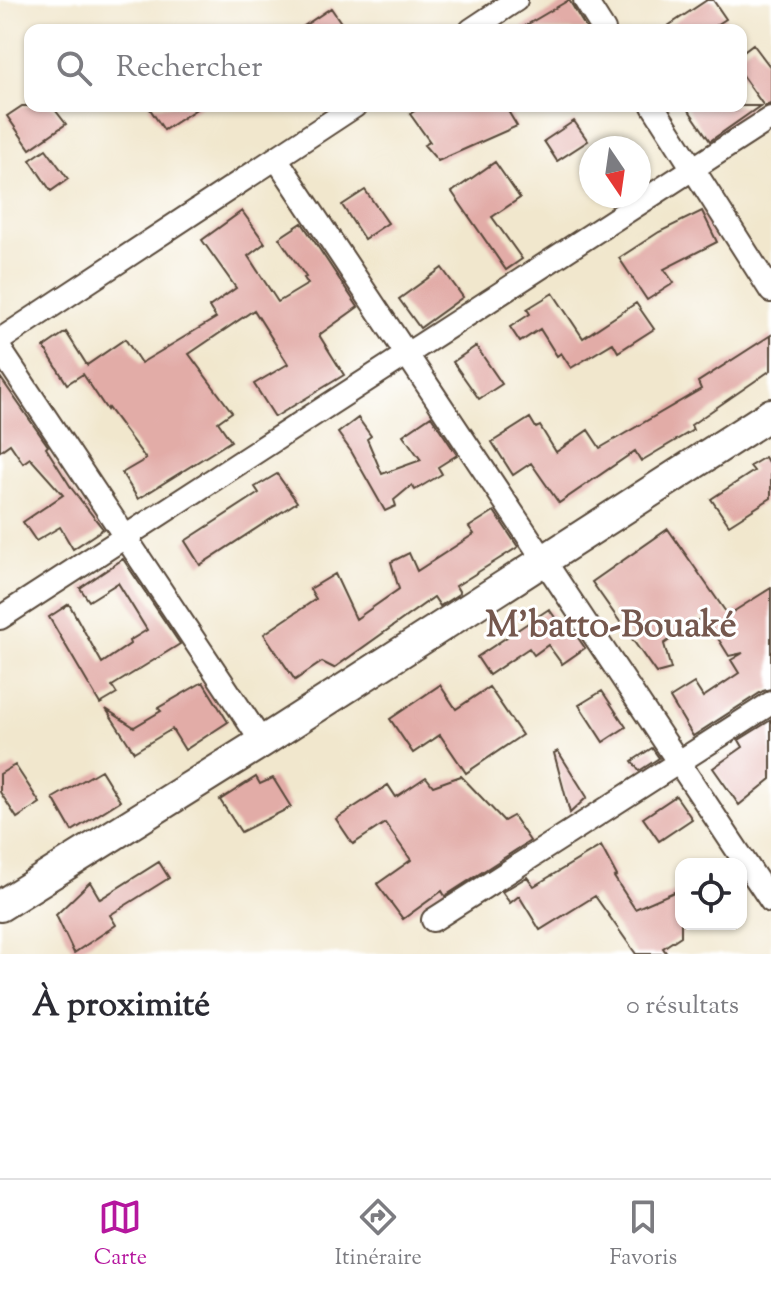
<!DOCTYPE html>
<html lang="fr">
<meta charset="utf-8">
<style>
:root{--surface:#fff;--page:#f2f2f3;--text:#2b2b33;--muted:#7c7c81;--line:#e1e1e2;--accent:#b5179e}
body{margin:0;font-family:"Sorts Mill Goudy",serif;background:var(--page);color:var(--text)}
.controls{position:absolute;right:24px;bottom:24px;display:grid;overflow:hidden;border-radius:16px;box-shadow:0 2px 6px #0004}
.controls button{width:72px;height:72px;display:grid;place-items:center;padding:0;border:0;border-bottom:2px solid var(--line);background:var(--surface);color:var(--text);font:40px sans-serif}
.compass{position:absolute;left:579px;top:136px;width:72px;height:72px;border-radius:50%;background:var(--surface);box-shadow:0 2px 6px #0004;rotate:167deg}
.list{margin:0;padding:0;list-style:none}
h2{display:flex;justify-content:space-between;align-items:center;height:104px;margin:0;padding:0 32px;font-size:34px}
h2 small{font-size:26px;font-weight:400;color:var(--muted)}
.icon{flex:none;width:44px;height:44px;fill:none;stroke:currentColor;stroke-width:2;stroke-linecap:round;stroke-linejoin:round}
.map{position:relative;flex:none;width:771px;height:954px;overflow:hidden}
.search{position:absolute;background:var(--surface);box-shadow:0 2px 6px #0004;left:24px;right:24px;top:24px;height:88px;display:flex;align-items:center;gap:20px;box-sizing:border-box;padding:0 28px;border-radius:16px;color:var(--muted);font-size:30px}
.sheet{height:224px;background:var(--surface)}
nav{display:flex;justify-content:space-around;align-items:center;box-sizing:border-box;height:112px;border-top:2px solid var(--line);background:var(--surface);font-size:22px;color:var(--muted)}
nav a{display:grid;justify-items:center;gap:4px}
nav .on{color:var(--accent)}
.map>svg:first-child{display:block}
.building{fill:#e2aca7}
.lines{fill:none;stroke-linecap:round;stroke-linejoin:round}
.street-casing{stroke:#564638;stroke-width:26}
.secondary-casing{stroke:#564638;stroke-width:34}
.street{stroke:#fff;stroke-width:22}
.secondary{stroke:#fff;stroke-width:30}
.labels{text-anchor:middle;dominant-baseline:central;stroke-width:6;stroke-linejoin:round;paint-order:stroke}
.quarter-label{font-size:36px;font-weight:bold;fill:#75584e;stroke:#fff}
</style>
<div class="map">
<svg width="771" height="954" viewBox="0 0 771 954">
<rect width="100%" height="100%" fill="#fff"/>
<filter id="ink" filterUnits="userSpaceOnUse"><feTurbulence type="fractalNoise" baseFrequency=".0125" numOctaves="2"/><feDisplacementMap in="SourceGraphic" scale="16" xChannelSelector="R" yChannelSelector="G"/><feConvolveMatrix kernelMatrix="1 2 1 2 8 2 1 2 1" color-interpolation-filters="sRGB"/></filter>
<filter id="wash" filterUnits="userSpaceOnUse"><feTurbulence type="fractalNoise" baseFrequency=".006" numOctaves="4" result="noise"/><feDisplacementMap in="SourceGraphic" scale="32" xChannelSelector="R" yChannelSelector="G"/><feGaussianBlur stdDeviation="1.8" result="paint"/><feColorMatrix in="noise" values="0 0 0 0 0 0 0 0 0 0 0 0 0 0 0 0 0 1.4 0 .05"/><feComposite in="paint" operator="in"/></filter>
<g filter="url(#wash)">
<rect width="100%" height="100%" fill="#f1e7cd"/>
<g id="blocks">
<path class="building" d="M569 0 587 30H518Z
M707 0H713L726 19 709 30H662Z
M331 8 346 30H298Z
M753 44 771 68V104L764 106 741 74V53Z
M22 106H52L66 124 30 149 7 116Z
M148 106H201L164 130Z
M422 106H505L517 126 438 161 424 145 430 142 410 114Z
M686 106H760L710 141Z
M574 121 588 141 557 161 544 141Z
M46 149 68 179 51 191 30 160Z
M495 162 520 198 492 217 522 259 506 270 452 192Z
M365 190 388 223 364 239 342 205Z
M242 211 265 243 248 256 278 302 308 284 304 278 306 277 279 238 302 223 358 307 319 335 344 375 275 417 254 384 288 364 254 310 189 354 232 412 218 422 231 441 138 499 122 473 146 459 108 408 107 410 83 374 67 384 44 347 66 332 87 365 125 339 141 363 216 318 209 307 236 288 202 240Z
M702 211 717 242 664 269 674 283 647 300 619 258 659 232Z
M442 268 463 297 420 328 399 299Z
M553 293 583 338 636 303 654 329 618 352 613 343 571 368 561 353 557 356 540 329 520 342 510 327 530 314 527 309Z
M771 335V370L691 425 693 430 641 461 635 451 559 503 531 463 513 475 492 442 530 418 536 428 540 426 556 452 588 430 600 448 701 389 698 382Z
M476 346 502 384 479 399 453 362Z
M0 377 48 446 46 448 72 489 103 529 73 549 60 527 36 541 23 522 63 495 30 458 23 463 10 444 0 451Z
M431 416 457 455 438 467 442 474 415 490 412 485 394 500 396 506 385 511 351 451 338 433 358 418 371 436 367 439 382 474 421 460 403 435Z
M765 457 768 462 771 460V498L729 525 711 499 754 471 750 466Z
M277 474 297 502 200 565 185 541 259 493 255 487Z
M494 511 518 547 456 586 460 593 440 606 434 597 334 668 322 662 295 680 264 634 316 599 310 589 335 574 356 619 399 589 391 562 409 553 417 571 474 534 469 527Z
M668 529 728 615 771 588V689L763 691 693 736 670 698 694 683 703 697 739 673 731 660 743 653 729 656 704 616 664 644 671 669 656 673 592 582Z
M123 559 180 644 112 686 117 694 100 704 49 617 69 604 102 663 130 644 129 641 147 630 118 583 89 601 80 588Z
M549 609 568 636 574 632 585 648 562 664 548 645 534 655 529 648 489 675 477 657Z
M203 682 228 722 185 750 172 729 134 752 106 709 134 727 161 711 158 708Z
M440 685 456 709 489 687 522 735 466 773 440 735 413 753 390 719Z
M602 691 626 727 603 742 579 705Z
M771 720V779L739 805 713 768 743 747 739 740Z
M652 748 659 758 639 771 632 761Z
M558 751 587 797 570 813 554 753Z
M15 765 40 803 17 818 0 792V774Z
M101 770 120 801 72 831 53 798Z
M461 776 504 821 513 816 530 841 445 896 442 891 403 919 377 884 411 860 385 823 353 844 336 819 388 785 396 797 426 777 433 786Z
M256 777 260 784 273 778 291 807 241 832 220 800Z
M676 796 692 819 659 841 643 818Z
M601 846 617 876 614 877 635 909 674 892 681 901V936L663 948 667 954H636L595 896 540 930 519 896 510 903 502 892 527 877 534 886Z
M159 862 169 878 110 915 116 925 74 953 56 915 90 882 100 899Z"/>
</g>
</g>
<g filter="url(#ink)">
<use href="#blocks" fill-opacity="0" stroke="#564638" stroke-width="2"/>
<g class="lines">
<g class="street-casing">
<path id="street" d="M585 0 604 30
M471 30 516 0
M653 106 771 291
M276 158 771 901
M0 340 355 106
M0 349 262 742
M0 618 771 118
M433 920 771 703"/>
</g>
<g class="secondary-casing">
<path id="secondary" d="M0 906 262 742 771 414"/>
</g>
<use href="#street" class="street"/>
<use href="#secondary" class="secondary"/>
</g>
</g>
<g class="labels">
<g class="quarter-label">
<text x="611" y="627">M'batto-Bouaké</text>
</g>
</g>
</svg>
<div class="controls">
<button><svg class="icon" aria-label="locate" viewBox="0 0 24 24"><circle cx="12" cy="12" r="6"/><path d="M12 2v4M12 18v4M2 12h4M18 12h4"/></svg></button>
</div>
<svg class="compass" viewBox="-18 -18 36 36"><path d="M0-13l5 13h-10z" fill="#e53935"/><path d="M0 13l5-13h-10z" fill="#7c7c81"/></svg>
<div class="search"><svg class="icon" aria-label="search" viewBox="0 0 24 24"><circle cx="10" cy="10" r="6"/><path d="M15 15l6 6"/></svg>Rechercher</div>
</div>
<section class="sheet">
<h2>À proximité<small>0 résultats</small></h2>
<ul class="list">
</ul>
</section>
<nav>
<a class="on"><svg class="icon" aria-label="map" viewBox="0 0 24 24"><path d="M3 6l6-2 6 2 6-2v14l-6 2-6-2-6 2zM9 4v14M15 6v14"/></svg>Carte</a>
<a><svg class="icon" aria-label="directions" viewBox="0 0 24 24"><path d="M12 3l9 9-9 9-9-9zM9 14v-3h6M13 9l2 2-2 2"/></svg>Itinéraire</a>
<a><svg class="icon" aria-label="saved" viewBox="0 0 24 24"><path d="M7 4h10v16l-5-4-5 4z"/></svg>Favoris</a>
</nav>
